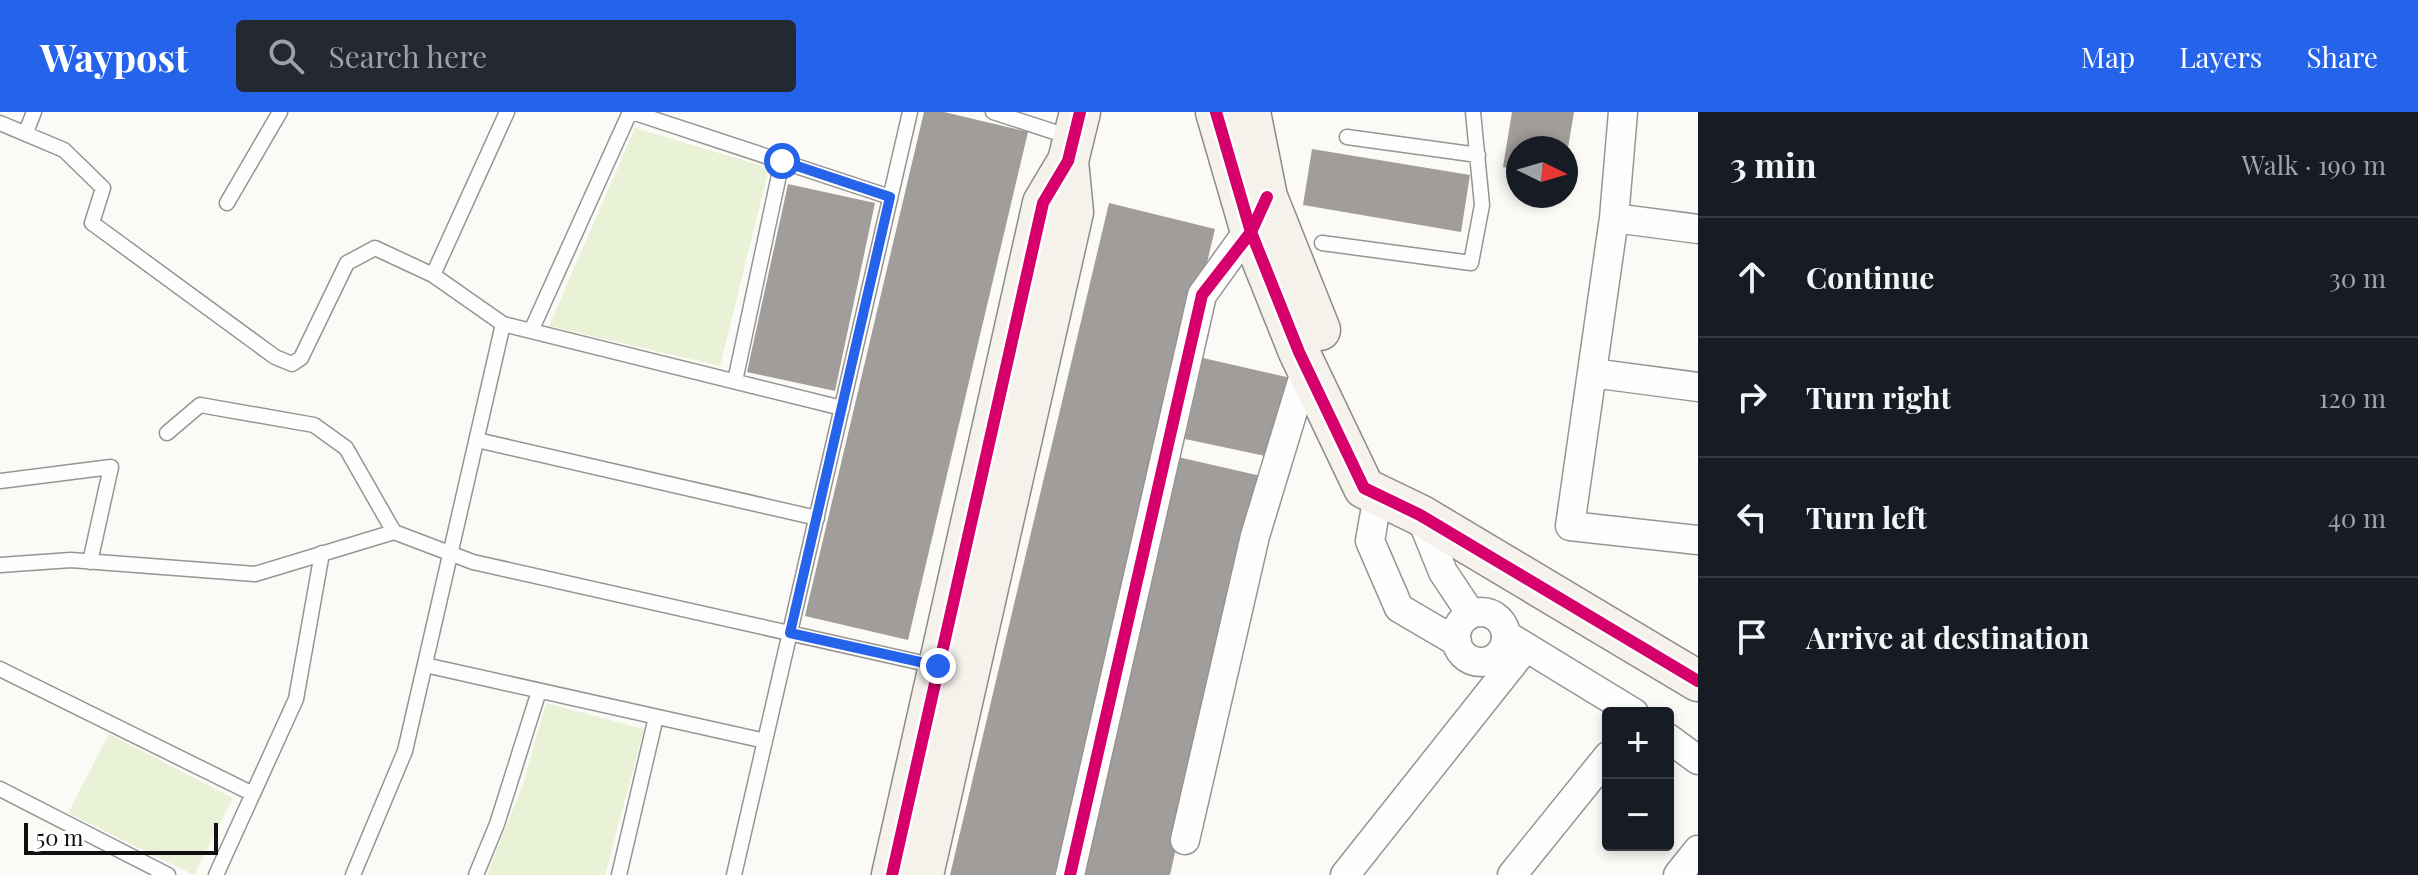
<!DOCTYPE html>
<meta charset="utf-8">
<style>
:root{--surface:#171b24;--page:#242831;--text:#f1f3f6;--muted:#9ea1a6;--line:#363941;--accent:#2563eb}
body{margin:0;font-family:"Playfair Display",serif;background:var(--page);color:var(--text)}
.controls{position:absolute;right:24px;bottom:24px;display:grid;overflow:hidden;border-radius:8px;box-shadow:0 4px 12px #0003}
.controls button{width:72px;height:72px;display:grid;place-items:center;padding:0;border:0;border-bottom:2px solid var(--line);background:var(--surface);color:var(--text);font:40px sans-serif}
.compass{position:absolute;left:1506px;top:24px;width:72px;height:72px;border-radius:50%;background:var(--surface);box-shadow:0 4px 12px #0003;rotate:95deg}
.scale{position:absolute;left:24px;bottom:20px;width:194px;box-sizing:border-box;padding-left:8px;border:4px solid #101010;border-top:0;font-size:22px;line-height:28px;white-space:nowrap;color:#101010;-webkit-text-stroke:6px #fff;paint-order:stroke}
.stop{position:absolute;width:24px;height:24px;margin:-18px;border:6px solid #2563eb;border-radius:50%;background:#fff}
.stop.end{background:#2563eb;border-color:#fff;box-shadow:0 2px 8px #0008}
.list{margin:0;padding:0;list-style:none}
h2{display:flex;justify-content:space-between;align-items:center;height:104px;margin:0;padding:0 32px;font-size:34px}
h2 small{font-size:26px;font-weight:400;color:var(--muted)}
.list li{display:grid;grid-template-columns:52px 1fr auto;gap:24px;align-items:center;box-sizing:border-box;height:120px;padding:0 32px;border-top:2px solid var(--line)}
.list b{display:block;font-size:30px;white-space:nowrap}
.list em{font-size:26px;font-style:normal;color:var(--muted)}
.icon{flex:none;width:44px;height:44px;fill:none;stroke:currentColor;stroke-width:2;stroke-linecap:round;stroke-linejoin:round}
.map{position:relative;flex:none;width:1698px;height:763px;overflow:hidden}
header{display:flex;align-items:center;gap:48px;box-sizing:border-box;height:112px;padding:0 40px;background:var(--accent);color:#fff}
header strong{font-size:38px}
nav{display:flex;gap:44px;margin-inline-start:auto;font-size:28px}
.search{width:560px;height:72px;background:var(--page);display:flex;align-items:center;gap:20px;box-sizing:border-box;padding:0 28px;border-radius:8px;color:var(--muted);font-size:30px}
main{display:flex}
aside{flex:1;background:var(--surface)}
.map>svg:first-child{display:block}
.green{fill:#e9f1d6}
.building{fill:#a09d9b}
.lines{fill:none;stroke-linecap:round;stroke-linejoin:round}
.lane-casing{stroke:#969594;stroke-width:17}
.street-casing{stroke:#969594;stroke-width:31}
.secondary-casing{stroke:#8d8c8a;stroke-width:43}
.lane{stroke:#fffefe;stroke-width:14}
.street{stroke:#fffefe;stroke-width:28}
.secondary{stroke:#f5f2eb;stroke-width:40}
.cycleway-casing{stroke:#fff;stroke-width:17}
.cycleway{stroke:#d6006c;stroke-width:12}
.route{stroke:#2563eb;stroke-width:10}
</style>
<header>
<strong>Waypost</strong>
<div class="search"><svg class="icon" aria-label="search" viewBox="0 0 24 24"><circle cx="10" cy="10" r="6"/><path d="M15 15l6 6"/></svg>Search here</div>
<nav><a>Map</a><a>Layers</a><a>Share</a></nav>
</header>
<main>
<div class="map">
<svg width="1698" height="763" viewBox="0 0 1698 763">
<rect width="100%" height="100%" fill="#fcfaf6"/>
<path class="green" d="M635 16 769 56 720 254 549 214Z
M546 591 644 617 605 763H487L523 672Z
M109 622 233 686 194 763 68 701Z"/>
<path class="building" d="M924 0H944L1028 20 908 528 805 504Z
M1512 0H1574L1568 36H1518V58L1503 55Z
M1312 37 1470 63 1461 120 1303 93Z
M788 72 875 91 835 279 747 260Z
M1109 91 1215 117 1062 763H950Z
M1203 246 1300 268 1270 345 1185 327Z
M1178 345 1261 364 1170 763H1083Z"/>
<g class="lines">
<g class="lane-casing">
<path id="lane" d="M632 0 890 85
M993 0 1073 26
M0 11 64 38 103 76 92 111 275 245 292 252 301 246 347 151 375 136 433 163
M26 20 34 0
M1347 25 1478 43
M227 91 280 0
M1322 131 1471 151 1482 93 1473 0
M503 212 842 296
M531 219 630 0
M735 269 782 49
M167 321 200 293 314 313 346 336 394 420
M477 328 817 406
M0 369 111 355 90 450
M0 453 71 448 255 462 394 420 473 450 936 554
M425 553 765 629
M0 557 253 682
M0 677 168 763
M216 763 296 587 322 441
M353 763 405 639 503 212 433 163 507 0
M476 763 497 712 539 579
M619 763 656 605
M734 763 910 0"/>
</g>
<g class="street-casing">
<path id="street" d="M1623 0 1614 106 1570 414 1698 428
M1614 106 1698 117
M1592 261 1698 275
M1378 383 1370 429 1399 496 1457 530
M1420 403 1443 460 1471 502
M1456 525a25 25 0 1 1 50 0a25 25 0 1 1-50 0Z
M1511 526 1634 601
M1668 626 1698 648
M1185 728 1255 424 1306 256
M1070 763 1202 183 1256 108
M1345 763 1526 535
M1512 763 1608 644
M1678 763 1698 738"/>
</g>
<g class="secondary-casing">
<path id="secondary" d="M1216 0 1251 120 1299 240 1364 376 1420 403 1698 569
M1250 0 1267 85 1320 218
M892 763 1043 91 1068 49 1080 0
M923 763 1073 100 1068 49"/>
</g>
<use href="#lane" class="lane"/>
<use href="#street" class="street"/>
<use href="#secondary" class="secondary"/>
<g class="cycleway-casing">
<path id="cycleway" d="M1216 0 1251 120 1299 240 1364 376 1420 403 1698 569
M892 763 1043 91 1068 49 1080 0
M1070 763 1202 183 1251 120 1267 85"/>
</g>
<use href="#cycleway" class="cycleway"/>
</g>
<g class="lines">
<path class="route" d="M782 49 890 85 790 521 938 554"/>
</g>
</svg>
<div class="controls">
<button>+</button>
<button>−</button>
</div>
<svg class="compass" viewBox="-18 -18 36 36"><path d="M0-13l5 13h-10z" fill="#e53935"/><path d="M0 13l5-13h-10z" fill="#9ea1a6"/></svg>
<div class="scale">50 m</div>
<div class="stop" style="left:782px;top:49px"></div>
<div class="stop end" style="left:938px;top:554px"></div>
</div>
<aside>
<h2>3 min<small>Walk · 190 m</small></h2>
<ul class="list">
<li><svg class="icon" aria-label="ahead" viewBox="0 0 24 24"><path d="M12 20V5M6 11l6-6 6 6"/></svg><div><b>Continue</b></div><em>30 m</em></li>
<li><svg class="icon" aria-label="right" viewBox="0 0 24 24"><path d="M7 20v-9h11M14 6l5 5-5 5"/></svg><div><b>Turn right</b></div><em>120 m</em></li>
<li><svg class="icon" aria-label="left" viewBox="0 0 24 24"><path d="M17 20v-9H6M10 6l-5 5 5 5"/></svg><div><b>Turn left</b></div><em>40 m</em></li>
<li><svg class="icon" aria-label="arrive" viewBox="0 0 24 24"><path d="M6 21V4h12l-3 4 3 4H6"/></svg><div><b>Arrive at destination</b></div></li>
</ul>
</aside>
</main>
